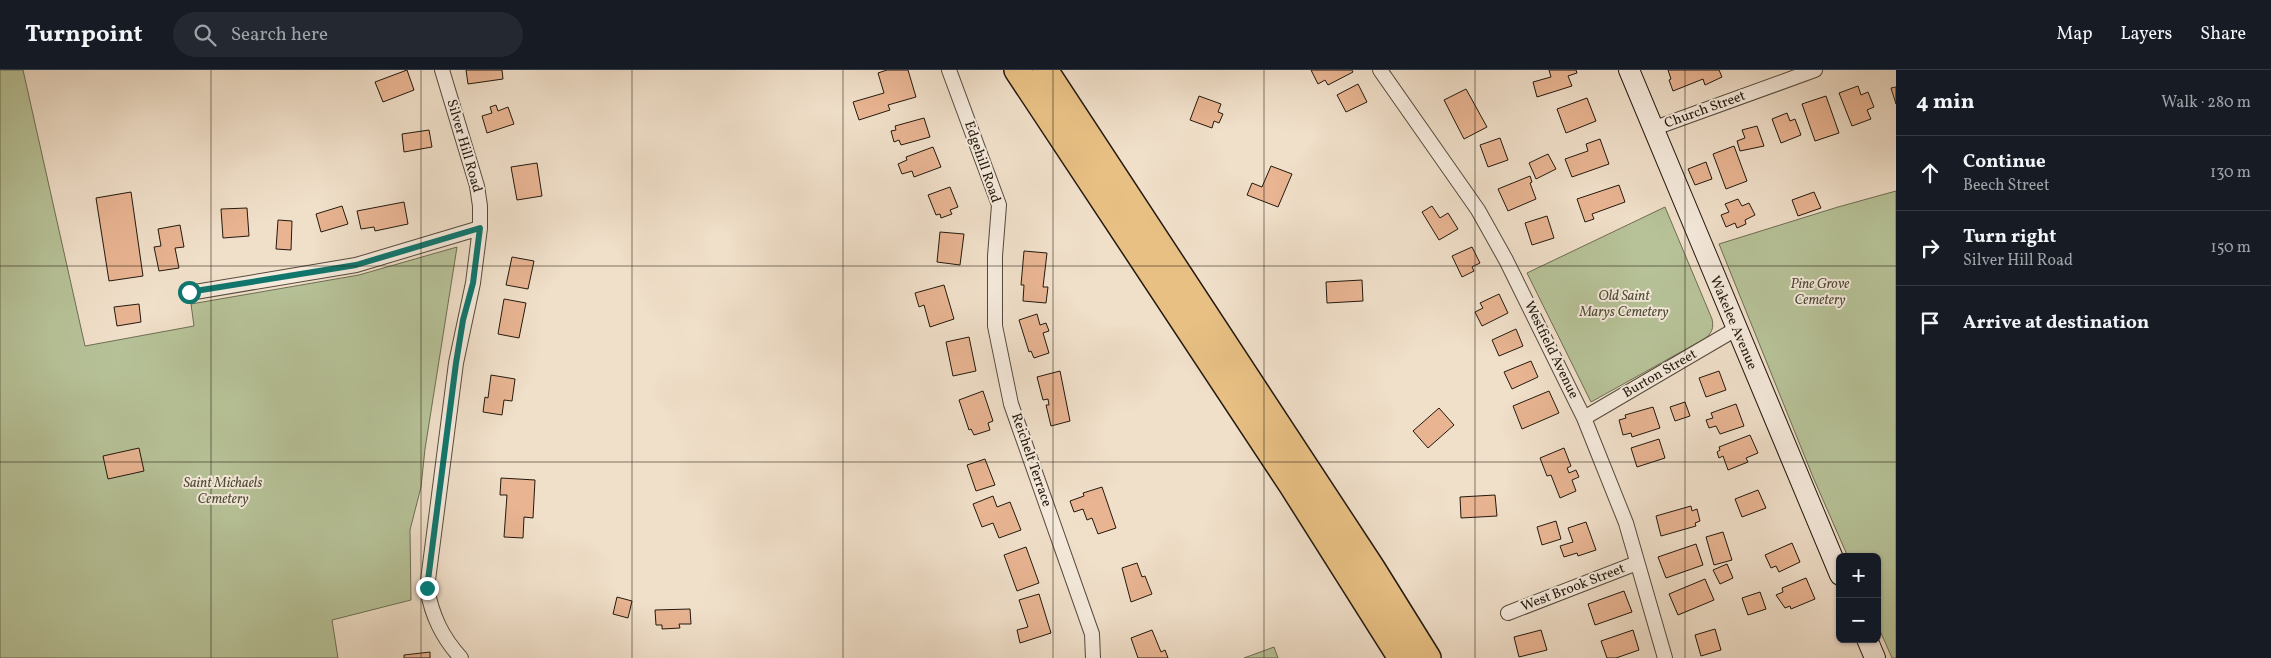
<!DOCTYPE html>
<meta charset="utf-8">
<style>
:root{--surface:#171b24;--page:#242831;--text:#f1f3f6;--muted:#9ea1a6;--line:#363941}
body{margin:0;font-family:Vollkorn,serif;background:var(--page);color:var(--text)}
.controls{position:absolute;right:15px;bottom:15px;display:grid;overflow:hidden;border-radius:8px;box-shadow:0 1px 4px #0004}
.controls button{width:45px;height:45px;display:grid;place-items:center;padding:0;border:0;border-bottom:1px solid var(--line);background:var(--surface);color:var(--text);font:25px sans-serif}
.stop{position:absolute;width:15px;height:15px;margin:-11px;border:4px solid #0f766e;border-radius:50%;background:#fff}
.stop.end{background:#0f766e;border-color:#fff;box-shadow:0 1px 5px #0008}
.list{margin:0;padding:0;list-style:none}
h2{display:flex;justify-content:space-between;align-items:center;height:65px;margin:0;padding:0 20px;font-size:21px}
h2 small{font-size:16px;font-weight:400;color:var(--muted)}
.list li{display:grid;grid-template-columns:32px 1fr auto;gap:15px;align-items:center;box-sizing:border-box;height:75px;padding:0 20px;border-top:1px solid var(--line)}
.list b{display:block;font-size:19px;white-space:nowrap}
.list p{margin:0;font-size:16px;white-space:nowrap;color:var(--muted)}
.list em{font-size:16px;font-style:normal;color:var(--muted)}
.icon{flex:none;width:28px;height:28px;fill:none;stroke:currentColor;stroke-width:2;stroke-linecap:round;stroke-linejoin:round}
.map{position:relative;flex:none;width:1896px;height:588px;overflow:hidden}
header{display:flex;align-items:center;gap:30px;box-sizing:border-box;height:70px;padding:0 25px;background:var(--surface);border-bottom:1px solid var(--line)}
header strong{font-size:24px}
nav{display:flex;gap:28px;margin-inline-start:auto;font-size:18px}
.search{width:350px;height:45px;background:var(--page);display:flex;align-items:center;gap:12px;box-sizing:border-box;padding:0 18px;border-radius:28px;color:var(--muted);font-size:19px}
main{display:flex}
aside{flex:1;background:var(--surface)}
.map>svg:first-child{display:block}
.green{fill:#b7c298;stroke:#6d6e53}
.building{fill:#e8b492;stroke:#23190e}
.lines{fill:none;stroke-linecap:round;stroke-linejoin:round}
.street-casing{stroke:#564a3d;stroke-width:16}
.secondary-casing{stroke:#23190e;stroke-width:22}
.highway-casing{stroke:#23190e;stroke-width:28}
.street{stroke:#f5eadc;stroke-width:14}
.secondary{stroke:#f5eadc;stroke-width:20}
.highway{stroke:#e8c084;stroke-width:25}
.route{stroke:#0f766e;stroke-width:6}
.grid{fill:none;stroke:#23190e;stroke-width:1;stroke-opacity:0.55}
.labels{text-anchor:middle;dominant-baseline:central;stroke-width:4;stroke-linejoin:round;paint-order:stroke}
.street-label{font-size:14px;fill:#23190e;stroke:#f5eadc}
.park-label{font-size:14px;font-style:italic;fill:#4f4c37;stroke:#f5eadc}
</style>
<header>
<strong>Turnpoint</strong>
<div class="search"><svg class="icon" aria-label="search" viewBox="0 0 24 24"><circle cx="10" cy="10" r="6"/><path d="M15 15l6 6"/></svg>Search here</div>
<nav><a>Map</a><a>Layers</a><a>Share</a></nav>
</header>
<main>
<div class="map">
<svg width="1896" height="588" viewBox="0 0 1896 588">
<rect width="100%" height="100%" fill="#f0dfc9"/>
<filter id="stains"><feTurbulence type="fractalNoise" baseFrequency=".004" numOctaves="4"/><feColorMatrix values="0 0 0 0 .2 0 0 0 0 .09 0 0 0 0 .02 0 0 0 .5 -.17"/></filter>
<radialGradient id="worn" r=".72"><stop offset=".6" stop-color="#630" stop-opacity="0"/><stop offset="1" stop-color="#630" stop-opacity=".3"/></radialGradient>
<path class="green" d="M0 0H23L85 276 194 256 191 234 359 205 457 177 425 379 421 417 410 460 411 530 332 550 338 588H0Z
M1896 121V588H1892L1877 554V487H1848L1813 407 1719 174 1838 137Z
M1665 137 1712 249C1714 258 1712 262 1706 268L1591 332 1527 203Z
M1274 577 1278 588H1244Z"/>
<path class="building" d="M407 0 414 20 383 32 375 12Z
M466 0H502L503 9 468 14Z
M887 0H908L916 27 888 35 890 40 859 50 853 32 884 23 878 3Z
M1311 0H1352L1353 2 1328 15 1325 10 1318 14Z
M1549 0H1576L1577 3 1568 6 1572 16 1537 27 1533 12 1551 7Z
M1668 0H1719L1722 7 1705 15 1703 9 1673 21 1669 10 1671 9Z
M1358 14 1367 32 1346 42 1337 25Z
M1858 16 1861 25 1868 22 1874 37 1867 40 1871 49 1852 56 1839 23Z
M1896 17V34L1891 18Z
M1466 19 1487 57 1464 69 1444 30Z
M1199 26 1221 34 1218 42 1223 44 1219 53 1214 51 1212 58 1190 50Z
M1826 26 1839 63 1815 71 1802 34Z
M1587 28 1596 51 1566 63 1557 39Z
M496 35 498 41 508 37 514 54 487 63 482 46 492 43 490 37Z
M1787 43 1790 51 1795 49 1801 65 1781 73 1772 49Z
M924 48 930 67 901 75 899 70 894 72 891 61 896 60 895 56Z
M1757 56 1764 76 1740 81 1737 71 1745 68 1742 60Z
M429 60 432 77 404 82 402 64Z
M1500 68 1508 90 1488 97 1480 75Z
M1600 69 1609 94 1572 107 1565 89 1588 81 1586 74Z
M1734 76 1747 111 1726 119 1713 84Z
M933 77 941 97 914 107 912 101 902 104 898 94 907 90 906 87Z
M1548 84 1556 99 1536 109 1529 93Z
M1706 92 1712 109 1695 115 1688 99Z
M537 93 542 126 517 130 511 97Z
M1271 96 1292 104 1278 137 1247 125 1252 113 1262 117Z
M1530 106 1532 112 1530 113 1536 129 1508 141 1498 119Z
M1619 115 1625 132 1592 144 1594 149 1585 152 1577 129Z
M950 117 958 137 950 140 952 144 941 148 940 144 936 145 928 125Z
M131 122 143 206 109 211 96 128Z
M1814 122 1821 138 1798 146 1792 130Z
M1738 129 1742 136 1749 133 1755 145 1745 150 1746 154 1737 158 1735 153 1726 157 1721 145 1729 142 1725 134Z
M404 132 408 154 375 161 374 157 361 159 357 141Z
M342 136 348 154 321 162 316 144Z
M1432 136 1440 148 1448 143 1458 159 1439 170 1422 142Z
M247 138 249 166 223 168 221 139Z
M1547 146 1554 168 1532 175 1525 153Z
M278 150 292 151 291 180 276 179Z
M180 155 184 177 175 178 179 198 159 201 154 177 161 176 158 159Z
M940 162 964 164 960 195 937 192Z
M1472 177 1480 193 1472 197 1474 201 1462 207 1452 186Z
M1024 181 1047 183 1043 217H1048L1046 233 1023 231 1024 215H1021Z
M512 187 534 191 528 219 506 215Z
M1362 210 1363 231 1327 233 1326 212Z
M944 215 954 249 930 257 924 235 919 237 915 223Z
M1499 224 1508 243 1482 256 1475 242 1483 238 1480 233Z
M504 229 526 233 519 268 498 264Z
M139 234 141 252 117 256 114 237Z
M1037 244 1040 255 1046 253 1049 261 1043 263 1049 283 1034 288 1031 281 1029 282 1019 250Z
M1516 259 1523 276 1499 286 1492 270Z
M969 267 976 301 953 306 946 272Z
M1531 291 1538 307 1512 319 1504 302Z
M1060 301 1070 351 1051 356 1046 335H1049L1048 329 1043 330 1037 307Z
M1719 301 1726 320 1706 327 1699 308Z
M491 305 515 309 512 331 504 330 502 345 483 342 485 327 488 328Z
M983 321 993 351 988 353 990 360 974 365 971 359 969 360 959 330Z
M1549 321 1559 343 1522 359 1513 336Z
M1685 332 1690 346 1675 351 1670 337Z
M1736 334 1744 356 1720 364 1716 356 1709 358 1706 350 1713 348 1711 343Z
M1653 337 1660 358 1632 367 1631 363 1623 365 1619 350 1626 348 1625 345Z
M1439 338 1454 355 1428 378 1413 361Z
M1750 365 1758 383 1746 388 1748 392 1728 400 1723 386 1719 388 1717 382 1720 380 1719 377Z
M1659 369 1665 388 1637 397 1631 378Z
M139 378 144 401 108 409 103 386Z
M1564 378 1571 396 1567 398 1569 403 1576 400 1579 407 1572 410 1576 421 1560 428 1551 405 1547 406 1540 388Z
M985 389 995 415 976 421 967 395Z
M501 408 535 410 533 448 524 447 523 468 504 467 507 425H500Z
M1102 417 1116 458 1098 464 1092 448 1087 450 1083 439 1074 442 1070 431 1084 426 1083 423Z
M1758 420 1766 438 1742 447 1735 429Z
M1495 425 1497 446 1461 448 1460 427Z
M993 426 997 437 1010 432 1021 460 999 468 993 453 982 457 973 434Z
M1691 436 1692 441 1697 439 1700 451 1695 453 1696 456 1661 466 1656 446Z
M1556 451 1561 469 1542 475 1537 457Z
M1586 452 1596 480 1578 486 1577 483 1564 487 1560 476 1573 472 1568 458Z
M1723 462 1732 490 1714 495 1706 467Z
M1792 473 1800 492 1779 502 1776 496 1771 498 1765 485Z
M1696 474 1703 495 1666 508 1658 487Z
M1026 477 1039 513 1017 521 1004 485Z
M1137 493 1142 507 1145 506 1152 524 1131 532 1122 498Z
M1727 494 1733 508 1720 514 1713 500Z
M1806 508 1815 529 1791 539 1790 536 1785 538 1776 525 1783 522 1782 518Z
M1705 509 1714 530 1678 545 1669 524Z
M1624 521 1632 542 1595 555 1588 534Z
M1760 522 1766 539 1748 545 1742 528Z
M1039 524 1051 563 1020 573 1017 560 1028 557 1019 530Z
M617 527 632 531 628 548 613 544Z
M690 539 691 554H679L680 558 662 559V555H656L655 540Z
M1715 559 1721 580 1701 586 1695 565Z
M1152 560 1161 582 1165 580 1168 588H1138L1131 568Z
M1541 560 1547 580 1519 587 1514 567Z
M1633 560 1639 580 1616 588H1607L1601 571Z
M430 582V588H404V585Z"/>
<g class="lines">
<g class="street-casing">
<path id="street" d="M442 0 477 116 480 136V158L473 213 456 293 427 518C432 546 442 567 461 588
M949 0 999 135 995 186V256L1011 334 1092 564 1093 588
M1380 0 1478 140 1506 190 1584 348 1626 453 1665 588
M1652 59 1815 0
M189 223 356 195 480 158
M1584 348 1736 259
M1508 543 1637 493"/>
</g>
<g class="secondary-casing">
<path id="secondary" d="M1629 0 1840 505
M1867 569 1875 588"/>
</g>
<g class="highway-casing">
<path id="highway" d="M1017 0 1291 414 1401 588
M1045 0 1372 498 1428 588"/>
</g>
<use href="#street" class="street"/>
<use href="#secondary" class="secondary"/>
<use href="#highway" class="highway"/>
</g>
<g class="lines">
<path class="route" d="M189 222 356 195 480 158 473 213 463 250 456 293 427 518"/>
</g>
<path class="grid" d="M211 0V588M421 0V588M632 0V588M843 0V588M1053 0V588M1264 0V588M1475 0V588M1685 0V588M0 196H1896M0 392H1896"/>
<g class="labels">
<g class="street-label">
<text transform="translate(1705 40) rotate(-20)">Church Street</text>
<text transform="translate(464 76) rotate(74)">Silver Hill Road</text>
<text transform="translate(982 92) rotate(71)">Edgehill Road</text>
<text transform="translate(1733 253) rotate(67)">Wakelee Avenue</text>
<text transform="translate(1551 280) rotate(64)">Westfield Avenue</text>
<text transform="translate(1660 304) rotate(-30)">Burton Street</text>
<text transform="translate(1031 390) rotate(71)">Reichelt Terrace</text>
<text transform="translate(1573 518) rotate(-21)">West Brook Street</text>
</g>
<g class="park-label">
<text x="1820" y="214">Pine Grove<tspan x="1820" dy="16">Cemetery</tspan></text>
<text x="1624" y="226">Old Saint<tspan x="1624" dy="16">Marys Cemetery</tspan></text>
<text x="223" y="413">Saint Michaels<tspan x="223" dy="16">Cemetery</tspan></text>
</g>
</g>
<rect width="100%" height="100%" filter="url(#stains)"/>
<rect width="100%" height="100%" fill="url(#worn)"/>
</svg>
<div class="controls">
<button>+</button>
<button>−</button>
</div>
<div class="stop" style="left:189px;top:222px"></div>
<div class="stop end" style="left:427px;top:518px"></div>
</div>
<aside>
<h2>4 min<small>Walk · 280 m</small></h2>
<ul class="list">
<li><svg class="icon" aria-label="ahead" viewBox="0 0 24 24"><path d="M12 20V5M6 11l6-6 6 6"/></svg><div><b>Continue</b><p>Beech Street</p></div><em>130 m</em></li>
<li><svg class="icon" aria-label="right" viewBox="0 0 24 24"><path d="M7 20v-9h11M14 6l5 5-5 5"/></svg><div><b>Turn right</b><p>Silver Hill Road</p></div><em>150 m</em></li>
<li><svg class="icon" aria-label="arrive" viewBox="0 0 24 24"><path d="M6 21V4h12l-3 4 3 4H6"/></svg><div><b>Arrive at destination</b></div></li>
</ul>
</aside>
</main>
